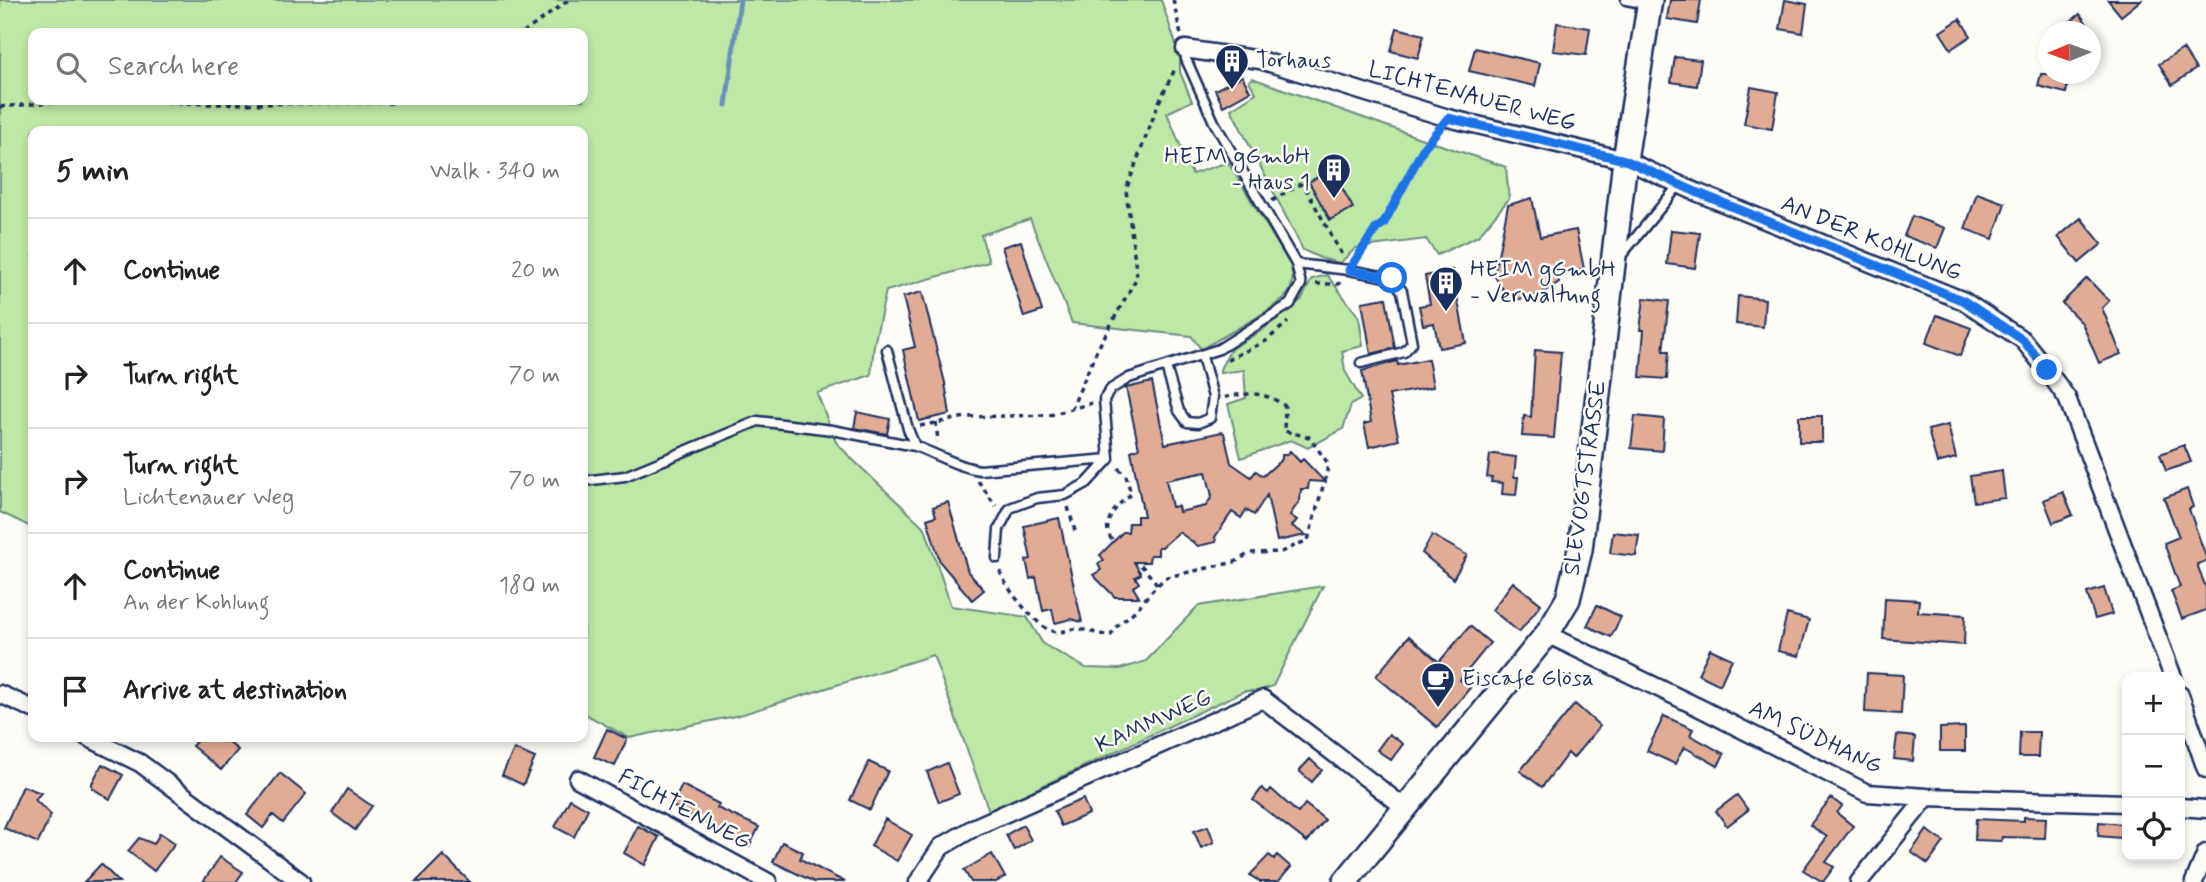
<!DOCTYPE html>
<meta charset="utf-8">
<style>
:root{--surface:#fff;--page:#f6f6f6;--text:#222;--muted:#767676;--line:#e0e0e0}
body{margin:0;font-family:Mynerve,sans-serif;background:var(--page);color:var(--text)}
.controls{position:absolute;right:21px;bottom:21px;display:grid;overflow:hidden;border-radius:14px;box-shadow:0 4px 10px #0003}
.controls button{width:63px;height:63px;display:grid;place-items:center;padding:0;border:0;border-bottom:2px solid var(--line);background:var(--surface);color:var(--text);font:35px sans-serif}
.compass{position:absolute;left:2038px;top:21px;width:63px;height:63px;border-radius:50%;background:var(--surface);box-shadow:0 4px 10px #0003;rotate:269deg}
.stop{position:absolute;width:21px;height:21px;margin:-16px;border:5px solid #1a73e8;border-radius:50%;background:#fff}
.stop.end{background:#1a73e8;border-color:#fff;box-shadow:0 2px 7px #0008}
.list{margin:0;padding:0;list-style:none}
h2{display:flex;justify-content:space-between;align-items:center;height:91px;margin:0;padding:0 28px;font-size:30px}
h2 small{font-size:23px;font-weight:400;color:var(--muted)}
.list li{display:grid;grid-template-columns:46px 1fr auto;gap:21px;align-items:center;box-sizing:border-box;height:105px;padding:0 28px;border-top:2px solid var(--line)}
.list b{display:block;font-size:26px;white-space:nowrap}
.list p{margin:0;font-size:23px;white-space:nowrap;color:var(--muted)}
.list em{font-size:23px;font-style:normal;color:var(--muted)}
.icon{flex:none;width:38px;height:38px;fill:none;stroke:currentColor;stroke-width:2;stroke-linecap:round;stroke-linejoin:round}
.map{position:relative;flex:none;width:2206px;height:882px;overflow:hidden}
.search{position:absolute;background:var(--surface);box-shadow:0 4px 10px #0003;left:28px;top:28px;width:560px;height:77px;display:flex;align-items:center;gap:18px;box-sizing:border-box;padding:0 24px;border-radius:14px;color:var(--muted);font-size:26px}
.panel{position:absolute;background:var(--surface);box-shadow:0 4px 10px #0003;left:28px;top:126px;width:560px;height:616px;border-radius:14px}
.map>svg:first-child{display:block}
.green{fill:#bde8a5;stroke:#6c8c82;stroke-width:2;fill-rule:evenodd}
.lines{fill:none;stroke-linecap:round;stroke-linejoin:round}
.stream{stroke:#6792bc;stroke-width:5}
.building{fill:#e1ac95;stroke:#1b2f5e;stroke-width:2;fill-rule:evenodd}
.lane-casing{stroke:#1b2f5e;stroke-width:13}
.street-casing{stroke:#1b2f5e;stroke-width:21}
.secondary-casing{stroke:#1b2f5e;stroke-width:28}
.path{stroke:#1b2f5e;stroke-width:3.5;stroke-dasharray:5 5;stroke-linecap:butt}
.lane{stroke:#fdfcf7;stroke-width:8}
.street{stroke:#fdfcf7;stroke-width:16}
.secondary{stroke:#fdfcf7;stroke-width:23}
.route{stroke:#1a73e8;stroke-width:9}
.labels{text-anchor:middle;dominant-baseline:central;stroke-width:5;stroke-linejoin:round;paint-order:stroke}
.poi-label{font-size:23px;fill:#1b2f5e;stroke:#fdfcf7;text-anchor:start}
.street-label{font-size:23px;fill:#1b2f5e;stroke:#fdfcf7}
</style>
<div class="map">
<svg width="2206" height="882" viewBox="0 0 2206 882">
<rect width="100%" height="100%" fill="#fdfcf7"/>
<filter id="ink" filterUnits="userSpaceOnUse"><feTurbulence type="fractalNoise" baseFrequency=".0143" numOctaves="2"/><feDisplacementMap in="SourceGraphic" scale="14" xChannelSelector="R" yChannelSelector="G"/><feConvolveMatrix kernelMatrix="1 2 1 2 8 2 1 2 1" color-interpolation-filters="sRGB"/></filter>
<g filter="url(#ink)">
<path class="green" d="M0 0H1161L1180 56V72L1192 101 1167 113 1192 174 1228 162 1291 266C1293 275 1294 284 1289 292 1279 308 1220 338 1201 349L1191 336 1072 323 1030 219 981 235 989 262 886 291 874 345 871 375 817 393 836 442 850 457 925 528 951 606 1027 617 1043 644 1086 668 1120 669 1146 661 1198 606 1323 586 1273 686 1259 691H1244L989 811 933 655 740 715 629 738 583 713V131H33V528L0 512ZM33 33H583V100H33Z
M1252 78 1420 138 1506 167 1509 199 1478 236 1437 255 1426 239 1356 248 1340 263 1320 258 1303 250 1231 109 1256 93 1249 81Z
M1327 275 1359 317 1363 346 1342 351 1345 371 1361 399 1351 405 1343 429 1308 448 1291 440 1241 458 1228 404 1246 398 1244 370 1220 373V369L1231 349 1261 331 1301 300 1312 279Z"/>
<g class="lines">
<path class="stream" d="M726 105 740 0"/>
</g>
<path class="building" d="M1670 0H1701L1697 24 1667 19Z
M1785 0 1807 4 1803 33 1780 29Z
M2108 0H2141L2121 16Z
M2080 14 2093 32H2057Z
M1960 19 1971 36 1951 49 1940 32Z
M1557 23 1590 28 1586 55 1553 51Z
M1397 28 1424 35 1418 58 1391 51Z
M1475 48 1540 63 1535 86 1469 71Z
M2183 49 2196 69 2172 85 2159 64Z
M1675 57 1701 60 1697 86 1671 82Z
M2041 74H2070L2066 93 2038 86Z
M1242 76 1250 91 1223 106 1215 90Z
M1751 87 1778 92 1772 129 1744 124Z
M1332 169 1353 208 1330 220 1309 182Z
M1977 193 2005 203 1993 239 1965 229Z
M1532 198 1540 237 1576 230 1584 269 1557 275 1559 282 1539 295 1510 301 1494 275 1508 205Z
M1912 216 1945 228 1937 248 1904 236Z
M2081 218 2102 244 2079 263 2058 237Z
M1671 230 1700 233 1695 268 1667 264Z
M1021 241 1042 311 1024 317 1002 247Z
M1452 270 1466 343 1439 348 1434 323 1423 325 1419 306 1430 304 1425 276Z
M2087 278 2109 301 2102 308 2121 354 2099 363 2082 323 2062 303Z
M922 292 945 383 950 414 919 421 903 350 915 347 903 297Z
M1738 296 1765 299 1763 327 1736 324Z
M1386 298 1395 348 1371 354 1362 302Z
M1644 298 1669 301 1663 351H1669L1667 379 1640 377 1644 330H1640Z
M1937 315 1971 328 1960 356 1926 343Z
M1535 350 1561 352 1554 438 1522 436 1524 416 1531 417Z
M1428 359 1433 387 1389 395 1399 440 1369 447 1364 424 1371 422 1362 371 1397 361 1398 365Z
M1152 382 1165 444 1222 432 1224 433 1231 463 1251 477 1256 471 1263 476 1282 459V455H1286L1290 451 1300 462 1303 459 1325 482 1309 481 1308 489H1301L1300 500 1290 515 1297 520 1292 526 1306 535 1277 541 1267 495 1254 515 1246 510 1241 518 1232 512 1215 537 1216 542 1198 546 1179 532 1162 547H1158V555H1150L1149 562H1134L1141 574 1135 577 1139 583 1133 587 1139 597H1115L1093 575 1101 570 1098 564 1104 560 1100 555 1123 532H1128L1129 523H1137V516H1144L1131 451 1139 448 1126 388ZM1206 472 1212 496 1206 506 1179 512 1178 506 1172 507 1166 480Z
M857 412 890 419 887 434 854 428Z
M1635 416 1664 419 1662 451 1631 448Z
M1799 416H1822V442H1799Z
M1948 425 1956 458 1937 463 1928 430Z
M2184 445 2191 462 2166 471 2160 454Z
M1494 454 1516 457 1514 477H1518L1516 495 1502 494 1503 483 1491 482 1492 478 1487 477 1490 455Z
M2002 471 2005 498 1974 502 1970 476Z
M2187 489 2193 507 2189 509 2206 557V561L2197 564 2206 588V610L2182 619 2171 591 2180 587 2164 543 2179 537 2164 498Z
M2063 492 2073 515 2053 523 2044 500Z
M948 502 968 572 984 590 972 600 940 562 927 519 936 516 933 507Z
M1059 518 1074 587 1082 622 1071 619 1055 623 1052 609 1043 611 1036 577 1030 579 1026 560 1031 559 1024 526Z
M1613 532 1639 535 1636 556 1610 553Z
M1432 535 1467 555 1453 579 1422 553Z
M1513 582 1541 604 1519 632 1492 610Z
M2104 588 2112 614 2095 619 2087 593Z
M1885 598 1919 600 1918 612 1965 615 1964 645 1883 639Z
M1597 605 1621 617 1611 637 1587 626Z
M1787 614 1809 620 1799 656 1778 651Z
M1470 626 1490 643 1460 680 1470 688 1437 727 1376 676 1409 636 1439 662Z
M1710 649 1732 659 1720 685 1698 674Z
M1867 673 1903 675 1901 714 1865 712Z
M1575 704 1600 726 1573 758 1568 753 1542 787 1520 771Z
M1664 716 1693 729 1690 735 1724 754 1718 766 1684 747 1675 764 1647 751Z
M1965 727V751H1940V728Z
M607 729 627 739 615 766 594 757Z
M2020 732H2039L2038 757H2019Z
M1389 734 1403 744 1391 760 1377 750Z
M1897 735 1915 737 1913 761 1894 759Z
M200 737H222L238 750 221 770 192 746Z
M514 749 535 758 523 785 502 775Z
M1310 759 1322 770 1312 782 1299 771Z
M869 762 888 771 870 810 850 800Z
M947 763 959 794 939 802 927 772Z
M102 764 123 775 110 799 92 788V783Z
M280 773 306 794 283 823 273 815 263 828 247 815Z
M682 785 719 804 717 808 759 827 749 847 672 806Z
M23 786 41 793 35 800 51 815 38 843 4 828Z
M1262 788 1268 793 1271 789 1298 813 1305 804 1325 820 1307 842 1253 800Z
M347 789 372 806 355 830 332 813Z
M1737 795 1748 810 1727 826 1716 811Z
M1831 798 1842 806 1837 813 1853 826 1826 862 1834 867 1823 882 1803 870 1827 837 1810 825Z
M570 799 588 809 574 837 555 827Z
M1083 799 1089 814 1061 826 1054 811Z
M2024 817 2046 818 2045 838 2002 837 2001 841 1975 840 1976 819 2024 821Z
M885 819 912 835 897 861 871 846Z
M2099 822 2122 824 2121 838 2098 836Z
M1023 825 1031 840 1014 850 1006 835Z
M638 826 659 837 645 865 624 853Z
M1208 826 1214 842 1201 848 1194 831Z
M1927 830 1944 842 1928 864 1911 852Z
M160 833 175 843 154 871 128 851 139 838 154 844Z
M782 842 803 852 800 859 845 882H814L773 862Z
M992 854 1005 877 996 882H971L964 870Z
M443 855 470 882H416Z
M1269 855 1274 859 1277 855 1291 867 1278 882H1260L1250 875Z
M220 857 243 872 236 882H203Z
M101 864 119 882H84Z"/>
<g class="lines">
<g class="lane-casing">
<path id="lane" d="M1626 0 1648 4
M1619 258 1679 185
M1296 264 1349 270 1392 278 1402 291 1412 343 1404 352 1361 363
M887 350 908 429 915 446C936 454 958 467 980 470L1109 459 1104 399 1111 389 1129 378 1219 349 1290 304 1301 284 1296 264 1214 122 1186 59 1185 49
M1166 367 1179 411 1187 422 1198 423 1210 418 1213 397 1202 356
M583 481 625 476 758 421 832 430 915 446
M997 558 999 529 1010 508 1037 498 1065 495 1087 483 1109 459"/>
</g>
<g class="street-casing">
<path id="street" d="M1185 49 1260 60 1448 118 1625 160 1696 192 1964 301 2023 340 2047 370 2067 398 2173 677
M1547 634 1702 709 1867 793 1927 797 2127 803
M0 694 33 709
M2180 695 2206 769
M87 737 140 763 301 882
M578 779 768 882
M2180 807 2206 809
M918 882 941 847 975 827 1263 699 1404 807
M1859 882 1927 797
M2194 882 2206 853"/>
</g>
<g class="secondary-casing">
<path id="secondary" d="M1345 882 1547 634 1568 599 1580 550 1625 160 1650 0"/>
</g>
<path class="path" d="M1173 0 1181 35
M523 33 569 0
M137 100 204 104 391 103 405 100
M0 107 76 100
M1272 201 1300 184 1305 187 1343 257
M1356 259 1376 229 1384 223 1424 147 1437 131
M1316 284H1339L1342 280
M1227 360 1266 341 1288 322
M1071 410 1097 350 1137 277 1126 190 1159 102 1176 67
M936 422 938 442
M920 426 966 417 1050 415 1092 403
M978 481 996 506
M1068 507 1076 534
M1112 540C1099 523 1118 504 1131 494L1126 476 1118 468
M1141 565 1158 585
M1000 571C1004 586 1036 626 1052 631 1059 634 1067 630 1074 629 1086 628 1099 636 1111 635L1118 625 1136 610 1155 587 1167 577 1235 562 1250 553 1281 552 1308 540 1327 472V462L1309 437 1284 431 1285 406C1264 391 1248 392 1223 398"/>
<use href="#lane" class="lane"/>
<use href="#street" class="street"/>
<use href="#secondary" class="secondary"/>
</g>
</g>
<g class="lines" filter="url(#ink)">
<path class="route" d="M1392 278 1349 270 1376 229 1384 223 1424 147 1448 118 1625 160 1696 192 1964 301 2023 340 2047 370"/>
</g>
<defs>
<g id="building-pin" transform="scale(1.75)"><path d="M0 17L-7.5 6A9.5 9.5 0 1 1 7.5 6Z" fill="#1b2f5e" stroke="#fdfcf7"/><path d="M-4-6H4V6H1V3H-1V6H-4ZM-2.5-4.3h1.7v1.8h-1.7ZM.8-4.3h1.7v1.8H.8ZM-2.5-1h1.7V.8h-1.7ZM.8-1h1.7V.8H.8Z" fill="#fff"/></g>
<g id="cafe-pin" transform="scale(1.75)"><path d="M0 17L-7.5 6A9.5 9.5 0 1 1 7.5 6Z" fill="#1b2f5e" stroke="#fdfcf7"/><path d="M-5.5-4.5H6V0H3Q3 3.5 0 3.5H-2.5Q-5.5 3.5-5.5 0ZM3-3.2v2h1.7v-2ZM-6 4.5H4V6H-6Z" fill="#fff"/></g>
</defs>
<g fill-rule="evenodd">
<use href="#building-pin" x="1232" y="61"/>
<use href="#building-pin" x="1334" y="170"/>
<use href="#building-pin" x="1446" y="283"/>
<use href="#cafe-pin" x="1438" y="679"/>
</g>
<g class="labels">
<g class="poi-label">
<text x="1256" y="61">Torhaus</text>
<text x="1310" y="157" text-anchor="end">HEIM gGmbH<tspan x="1310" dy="26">- Haus 1</tspan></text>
<text x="1470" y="270">HEIM gGmbH<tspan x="1470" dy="26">- Verwaltung</tspan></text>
<text x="1462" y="679">Eiscafe Glösa</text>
</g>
<g class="street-label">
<text transform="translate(1472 97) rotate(15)">LICHTENAUER WEG</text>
<text transform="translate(1871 239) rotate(22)">AN DER KOHLUNG</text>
<text transform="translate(1586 478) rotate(-82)">SLEVOGTSTRASSE</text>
<text transform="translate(1154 722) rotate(-24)">KAMMWEG</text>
<text transform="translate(1815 738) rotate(25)">AM SÜDHANG</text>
<text transform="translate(684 810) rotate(28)">FICHTENWEG</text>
</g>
</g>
</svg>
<div class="controls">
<button>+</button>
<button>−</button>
<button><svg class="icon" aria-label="locate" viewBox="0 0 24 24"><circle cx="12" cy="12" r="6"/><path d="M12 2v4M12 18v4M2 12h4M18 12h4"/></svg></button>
</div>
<svg class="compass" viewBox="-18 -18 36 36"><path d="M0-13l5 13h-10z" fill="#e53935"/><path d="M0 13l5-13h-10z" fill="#767676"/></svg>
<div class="stop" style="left:1392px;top:278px"></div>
<div class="stop end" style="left:2047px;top:370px"></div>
<div class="search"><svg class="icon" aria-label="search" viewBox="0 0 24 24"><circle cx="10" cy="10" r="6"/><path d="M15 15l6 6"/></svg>Search here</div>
<section class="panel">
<h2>5 min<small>Walk · 340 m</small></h2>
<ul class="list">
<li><svg class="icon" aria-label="ahead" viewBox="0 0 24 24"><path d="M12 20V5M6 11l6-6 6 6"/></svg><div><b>Continue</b></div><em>20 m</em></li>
<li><svg class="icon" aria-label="right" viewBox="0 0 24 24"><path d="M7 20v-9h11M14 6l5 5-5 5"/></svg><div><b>Turn right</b></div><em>70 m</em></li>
<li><svg class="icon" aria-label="right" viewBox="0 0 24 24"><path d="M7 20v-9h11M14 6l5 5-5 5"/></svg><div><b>Turn right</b><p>Lichtenauer Weg</p></div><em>70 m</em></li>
<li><svg class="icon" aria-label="ahead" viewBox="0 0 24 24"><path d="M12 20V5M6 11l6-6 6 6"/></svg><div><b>Continue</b><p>An der Kohlung</p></div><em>180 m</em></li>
<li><svg class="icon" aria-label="arrive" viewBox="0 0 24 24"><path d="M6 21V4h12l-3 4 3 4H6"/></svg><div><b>Arrive at destination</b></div></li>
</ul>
</section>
</div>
